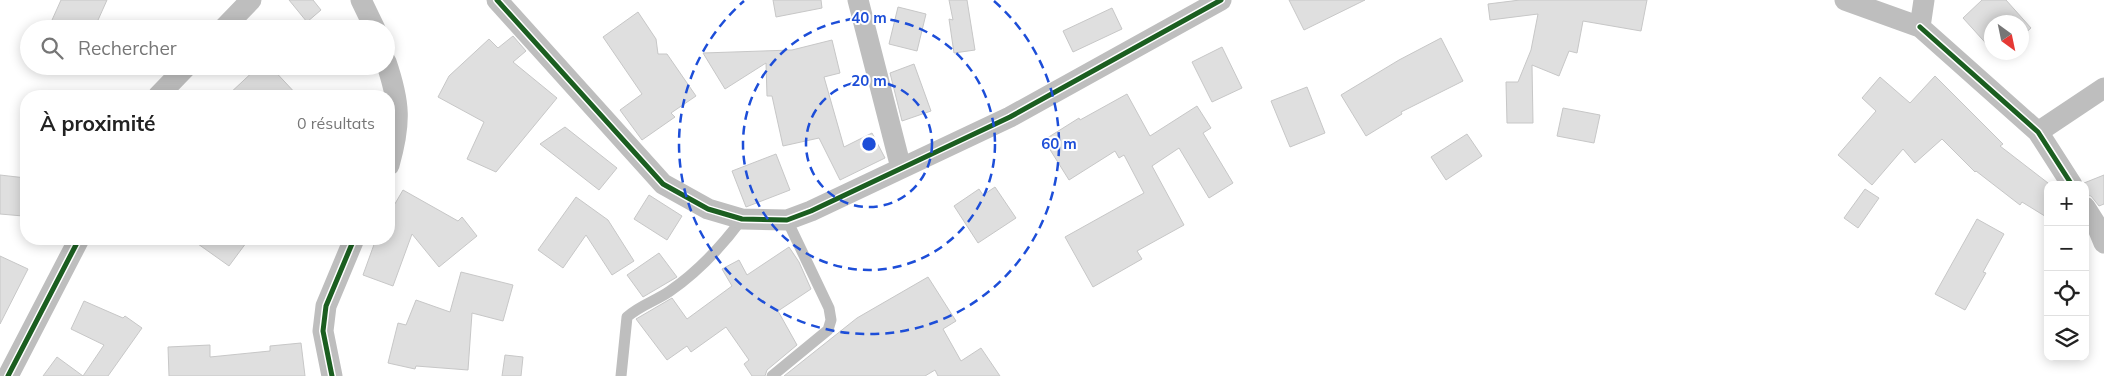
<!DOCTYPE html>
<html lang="fr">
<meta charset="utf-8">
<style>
:root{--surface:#fff;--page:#f2f2f2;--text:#222;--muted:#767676;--line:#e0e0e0}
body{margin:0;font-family:Mulish,sans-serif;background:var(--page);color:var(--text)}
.controls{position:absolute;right:15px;bottom:15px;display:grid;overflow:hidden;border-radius:10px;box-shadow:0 2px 12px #0003}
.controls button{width:45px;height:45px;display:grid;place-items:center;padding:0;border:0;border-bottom:1px solid var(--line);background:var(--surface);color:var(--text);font:25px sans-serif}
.compass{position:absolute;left:1984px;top:15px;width:45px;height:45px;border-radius:50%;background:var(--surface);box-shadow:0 2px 12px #0003;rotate:147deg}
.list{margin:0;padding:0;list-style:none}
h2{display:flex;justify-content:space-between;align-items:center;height:65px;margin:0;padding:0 20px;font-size:21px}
h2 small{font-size:16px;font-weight:400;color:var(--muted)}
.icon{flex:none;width:28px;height:28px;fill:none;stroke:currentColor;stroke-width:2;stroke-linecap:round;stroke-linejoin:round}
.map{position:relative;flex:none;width:2104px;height:376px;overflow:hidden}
.search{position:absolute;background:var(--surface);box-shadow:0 2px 12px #0003;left:20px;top:20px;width:375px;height:55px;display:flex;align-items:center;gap:12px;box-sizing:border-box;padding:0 18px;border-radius:28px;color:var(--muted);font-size:19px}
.panel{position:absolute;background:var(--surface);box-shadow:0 2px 12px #0003;left:20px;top:90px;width:375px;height:155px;border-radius:20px}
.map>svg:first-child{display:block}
.building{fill:#dfdfdf;stroke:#c7c7c7}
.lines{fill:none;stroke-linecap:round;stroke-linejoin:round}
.service{stroke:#bebebe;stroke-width:11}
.minor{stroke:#bebebe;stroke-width:21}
.cycleway-casing{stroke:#fff;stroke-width:8}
.cycleway{stroke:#1b5e20;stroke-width:5}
.ring{fill:none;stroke:#1d4ed8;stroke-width:2.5;stroke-dasharray:9 6}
.centre{fill:#1d4ed8;stroke:#fff;stroke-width:2.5}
.ring-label{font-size:15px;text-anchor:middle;font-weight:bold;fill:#1d4ed8;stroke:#fff;stroke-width:4;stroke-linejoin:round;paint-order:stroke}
</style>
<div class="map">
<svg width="2104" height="376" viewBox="0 0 2104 376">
<rect width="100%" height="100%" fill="#fff"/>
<path class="building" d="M61 0H107L94 29H48Z
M289 0H313L321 10 307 22Z
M773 0H821L822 8 776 17Z
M949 0H967L975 50 954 53 949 19 953 20Z
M1289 0H1365L1304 30Z
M1520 0H1647L1641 31 1583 21 1577 53 1569 51 1559 76 1532 65 1533 123H1507L1506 82H1518L1531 50 1538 14 1490 20 1488 4Z
M1982 0H2006L2031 28 2022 36V22H1992V50L1963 18Z
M898 7 926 14 917 51 889 44Z
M1112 8 1122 29 1073 52 1063 31Z
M638 12 656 39 658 54H667L696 96 671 113 675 117 642 140 620 110 642 94 603 37Z
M513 36 526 51 513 62 557 98 496 172 467 159 484 122 438 97 449 76 489 39 498 48Z
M1441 38 1463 81 1401 112 1402 114 1366 136 1341 95 1399 60Z
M832 40 840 73 824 77 844 147 872 133 885 158 840 180 819 138 783 146 772 96H767L766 63 725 89 703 53 792 50Z
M1222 47 1242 88 1212 102 1192 62Z
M914 64 931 111 902 121 890 73Z
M259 66H270L298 96H227Z
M1935 76 2003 144 2000 146 2048 183V218L2022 202 2020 205 1976 171 1975 172 1942 139 1915 163 1903 149 1872 185 1838 155 1876 111 1862 98 1880 77 1910 103Z
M1307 87 1325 133 1290 147 1271 101Z
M1127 94 1150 136 1197 106 1211 128 1203 133 1233 183 1209 198 1179 148 1152 166 1184 225 1137 251 1142 259 1093 287 1065 237 1144 193 1124 155 1119 158 1115 151 1069 180 1044 140 1079 118 1080 120Z
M1563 108 1600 115 1594 143 1557 136Z
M565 127 617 168 599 190 540 144Z
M1467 134 1482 156 1446 180 1431 157Z
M776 154 790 190 746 207 732 171Z
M0 175 26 178 23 216 0 214Z
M2104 175V204L2099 206 2091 196 2086 195 2084 183Z
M995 187 1016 218 978 243 954 206 979 189 983 195Z
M1865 189 1879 198 1858 228 1844 218Z
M403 190 458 221 462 217 477 236 439 267 412 234 393 286 363 275 376 239H389V214Z
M649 195 682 216 667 240 634 219Z
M576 197 608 220 634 261 612 275 586 235 563 268 538 250Z
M1977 219 2004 234 1983 272 1986 273 1965 310 1935 294Z
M191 239H249L229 266Z
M789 247 799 262 811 289 778 311 797 345 767 370 765 376H752L744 364 749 360 726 327 691 352 687 346 667 360 636 319 672 298 687 319 732 286 722 269 739 260 747 275Z
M659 253 677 277 643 297 627 275Z
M0 256 28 269 0 324Z
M461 272 513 285 503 321 472 313 468 370 416 366 415 369 388 363 398 323 406 325 416 300 450 312Z
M928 277 956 321 943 329 961 361 981 348 1000 376H938L935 370 925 376H784L857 318Z
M84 301 123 318 125 316 142 328 108 376H43L57 357 83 376 104 345 71 329Z
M301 343 305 376H169L168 347 210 345V357L270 351V346Z
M505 355 523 357 521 376H502Z"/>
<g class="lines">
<path class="service" d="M621 376 627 317C640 305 656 301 670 291 699 271 722 246 742 219
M772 376 828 330 831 320 829 308 787 220"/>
<path class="minor" d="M361 0 375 29
M497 0 663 184 708 209 742 219 787 220 811 211 1010 117 1221 0
M858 0 901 168
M1845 0 1920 27 1924 0
M1920 27 2038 132 2072 185
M223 29 251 0
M386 62C400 103 401 123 389 165
M158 96 187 66
M2038 132 2104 88
M2085 207 2097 226 2104 243
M8 376 79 239
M332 376 323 331 326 306 354 239"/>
<g class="cycleway-casing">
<path id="cycleway" d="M497 0 663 184 708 209 742 219 787 220 811 211 1010 117 1221 0
M1920 27 2038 132 2072 185
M8 376 79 239
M332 376 323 331 326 306 354 239"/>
</g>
<use href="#cycleway" class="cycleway"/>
</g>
<g class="ring">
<circle cx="869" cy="144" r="63"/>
<circle cx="869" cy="144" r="126"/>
<path d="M994 1A190 190 0 1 1 744 1"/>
</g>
<circle cx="869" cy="144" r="8" class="centre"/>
<g class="ring-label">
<text x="869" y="23">40 m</text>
<text x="869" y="86">20 m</text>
<text x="1059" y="149">60 m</text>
</g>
</svg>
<div class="controls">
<button>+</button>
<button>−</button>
<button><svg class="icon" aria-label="locate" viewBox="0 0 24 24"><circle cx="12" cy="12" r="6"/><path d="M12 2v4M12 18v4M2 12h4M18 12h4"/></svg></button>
<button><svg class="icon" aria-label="layers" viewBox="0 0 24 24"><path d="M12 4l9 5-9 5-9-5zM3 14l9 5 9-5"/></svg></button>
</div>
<svg class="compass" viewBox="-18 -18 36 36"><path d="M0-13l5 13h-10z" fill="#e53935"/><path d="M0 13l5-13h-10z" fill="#767676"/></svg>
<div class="search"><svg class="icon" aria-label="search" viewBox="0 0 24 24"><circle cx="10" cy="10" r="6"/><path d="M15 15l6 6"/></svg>Rechercher</div>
<section class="panel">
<h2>À proximité<small>0 résultats</small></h2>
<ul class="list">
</ul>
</section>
</div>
